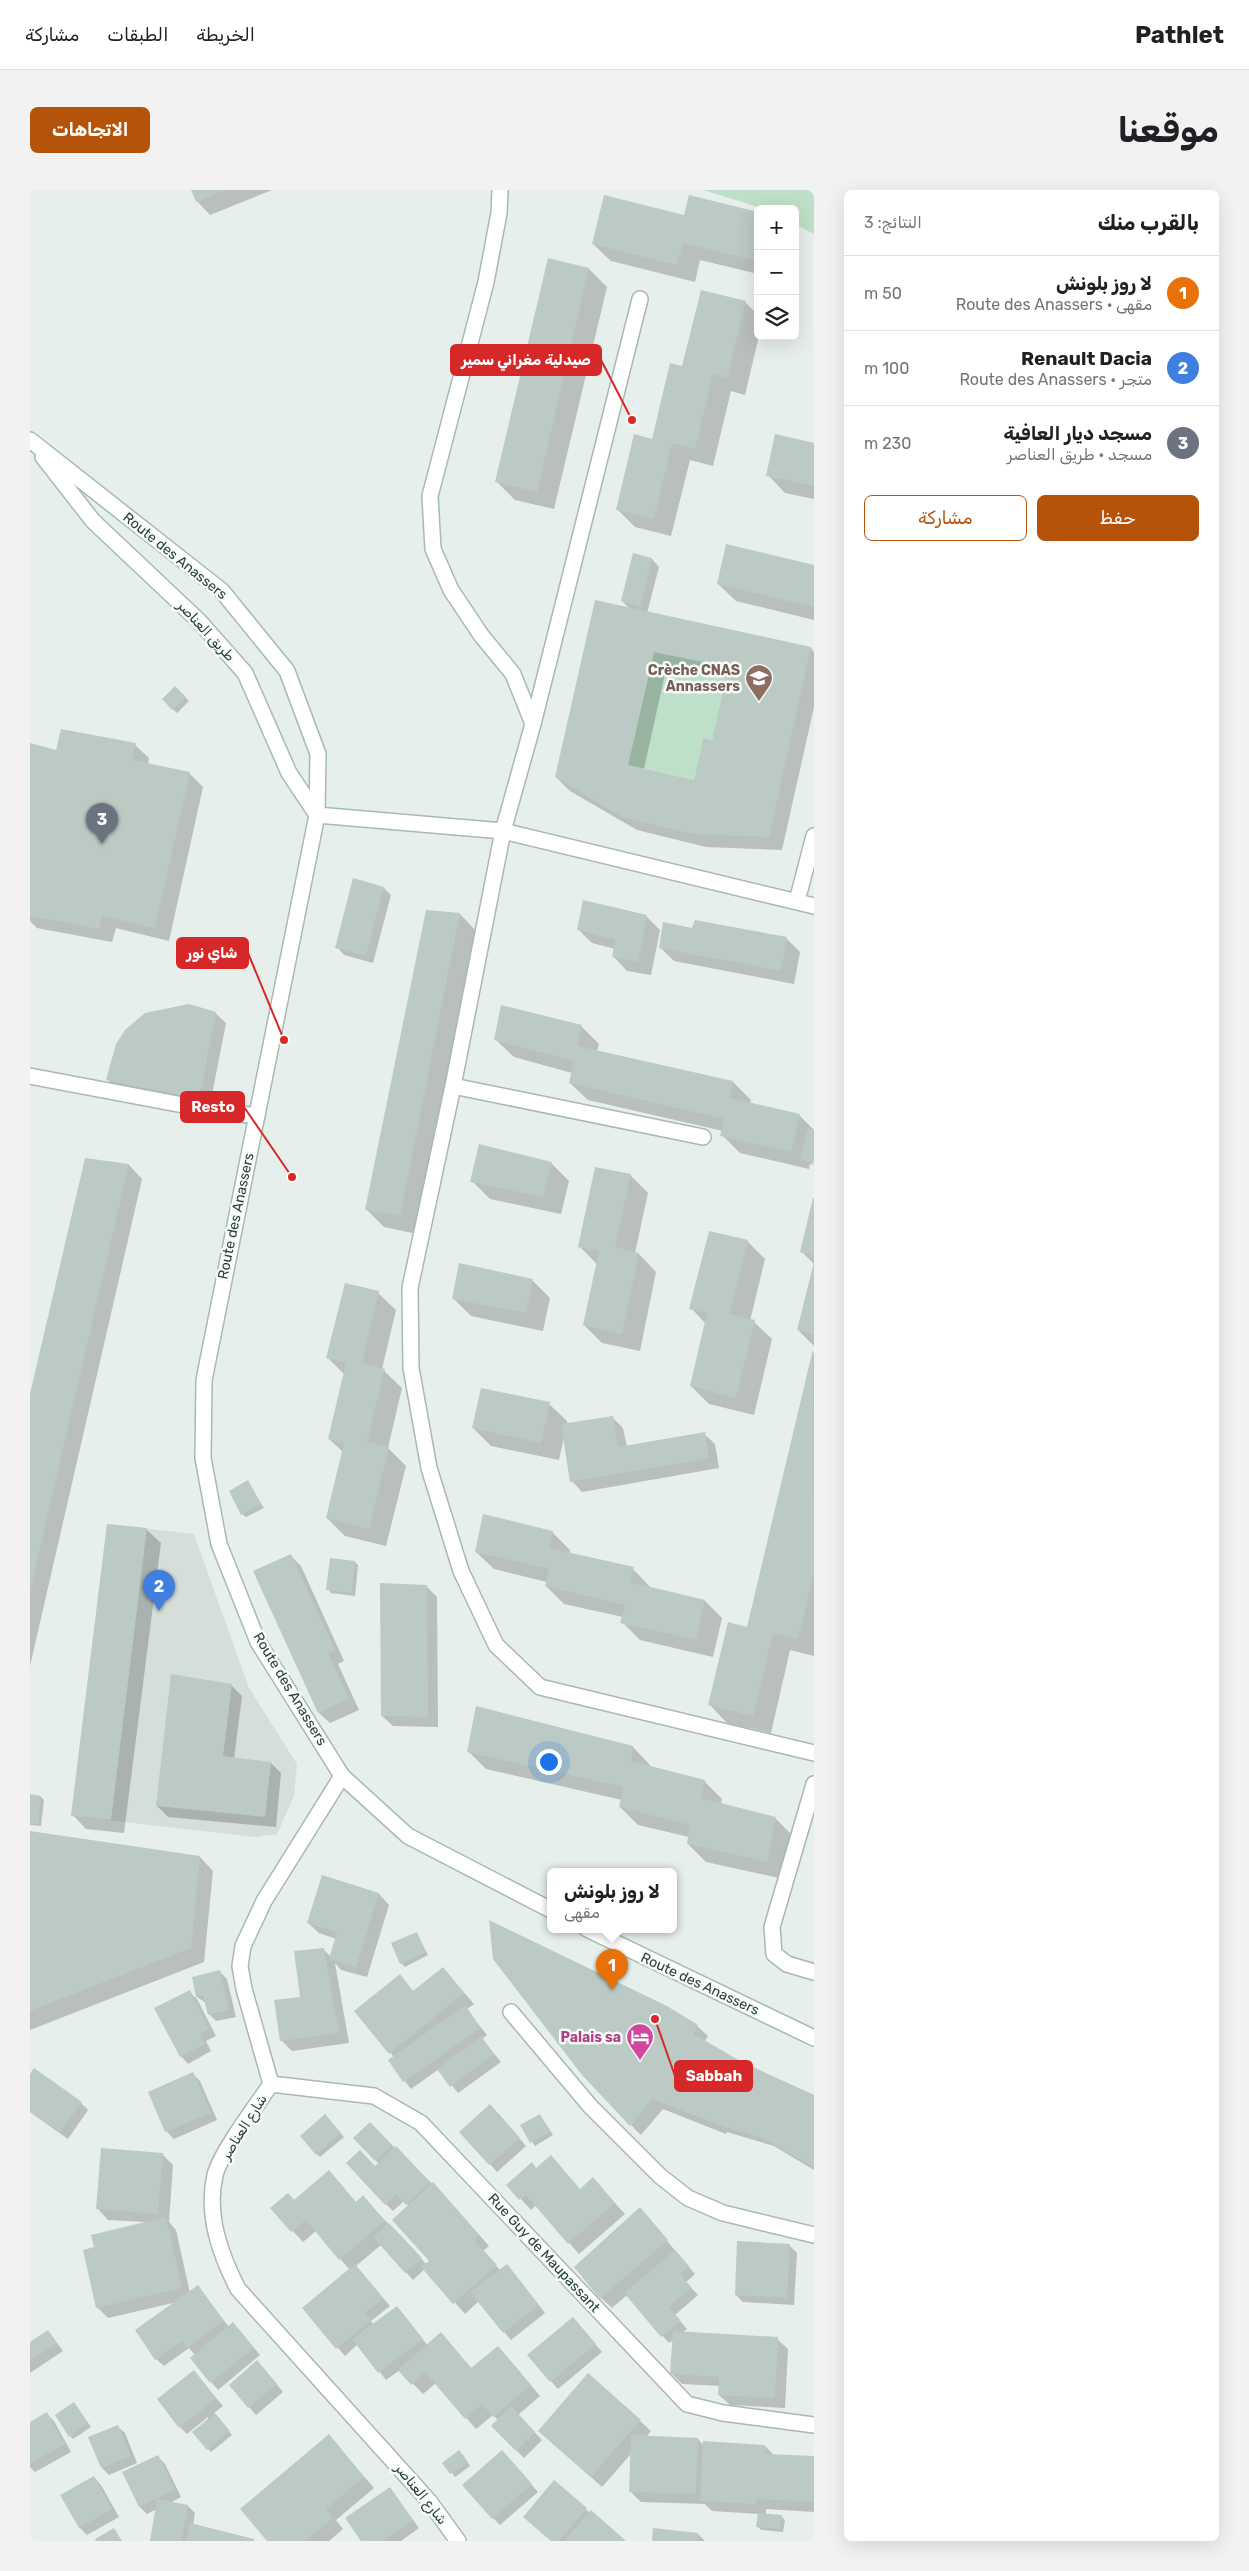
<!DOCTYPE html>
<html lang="ar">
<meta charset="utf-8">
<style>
:root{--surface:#fff;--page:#f2f2f2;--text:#202124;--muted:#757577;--line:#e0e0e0;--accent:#b45309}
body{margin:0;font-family:Rubik,"Noto Sans Arabic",sans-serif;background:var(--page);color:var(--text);direction:rtl}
.controls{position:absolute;right:15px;top:15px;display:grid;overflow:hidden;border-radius:8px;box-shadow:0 5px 20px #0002}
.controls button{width:45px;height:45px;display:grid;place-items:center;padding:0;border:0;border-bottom:1px solid var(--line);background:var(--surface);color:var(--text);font:25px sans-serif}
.you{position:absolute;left:518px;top:1571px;width:18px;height:18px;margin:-12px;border:4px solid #fff;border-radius:50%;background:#1a73e8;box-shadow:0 0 0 8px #1a73e833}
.badge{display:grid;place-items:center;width:32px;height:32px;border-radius:50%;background:var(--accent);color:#fff;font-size:16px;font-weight:700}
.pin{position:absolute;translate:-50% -41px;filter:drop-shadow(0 1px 2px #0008)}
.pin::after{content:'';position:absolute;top:26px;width:18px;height:15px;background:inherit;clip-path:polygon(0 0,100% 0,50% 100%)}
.popup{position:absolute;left:517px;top:1678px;width:130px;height:65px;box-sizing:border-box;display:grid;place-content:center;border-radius:8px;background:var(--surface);filter:drop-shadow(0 1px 4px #0005);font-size:16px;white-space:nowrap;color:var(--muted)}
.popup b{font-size:19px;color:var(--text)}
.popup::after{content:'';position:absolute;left:50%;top:100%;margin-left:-10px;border:10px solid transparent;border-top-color:var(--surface)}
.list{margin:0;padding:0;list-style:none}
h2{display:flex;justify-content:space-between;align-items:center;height:65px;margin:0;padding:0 20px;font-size:21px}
h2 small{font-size:16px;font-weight:400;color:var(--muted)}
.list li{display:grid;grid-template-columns:32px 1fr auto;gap:15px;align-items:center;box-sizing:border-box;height:75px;padding:0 20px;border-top:1px solid var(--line)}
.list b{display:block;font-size:19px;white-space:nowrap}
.list p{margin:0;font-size:16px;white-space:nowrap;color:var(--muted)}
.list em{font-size:16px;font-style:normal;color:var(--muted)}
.actions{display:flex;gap:10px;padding:15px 20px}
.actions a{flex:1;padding:11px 0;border:1px solid var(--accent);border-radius:8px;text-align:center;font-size:18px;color:var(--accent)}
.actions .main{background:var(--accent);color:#fff}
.icon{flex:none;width:28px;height:28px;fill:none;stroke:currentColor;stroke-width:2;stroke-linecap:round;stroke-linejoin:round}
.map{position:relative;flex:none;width:784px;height:2351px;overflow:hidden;direction:ltr;border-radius:8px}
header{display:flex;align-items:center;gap:30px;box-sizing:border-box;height:70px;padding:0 25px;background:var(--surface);border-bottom:1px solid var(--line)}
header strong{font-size:24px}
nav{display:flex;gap:28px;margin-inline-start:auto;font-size:18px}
.intro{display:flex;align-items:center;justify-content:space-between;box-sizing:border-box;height:120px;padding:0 30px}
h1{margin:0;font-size:35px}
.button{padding:12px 22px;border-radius:8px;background:var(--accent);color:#fff;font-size:18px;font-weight:700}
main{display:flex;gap:30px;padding:0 30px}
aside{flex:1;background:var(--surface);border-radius:8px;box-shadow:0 5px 20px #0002}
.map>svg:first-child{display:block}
.built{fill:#d4dfda}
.green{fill:#bfe0c8}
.shadow{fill:#0003;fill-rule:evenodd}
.building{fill:#bbcac4;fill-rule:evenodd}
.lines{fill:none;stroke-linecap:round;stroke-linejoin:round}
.street-casing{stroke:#a8b8b2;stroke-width:18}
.secondary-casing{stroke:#a4bbb3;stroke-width:18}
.street{stroke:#fff;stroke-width:15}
.secondary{stroke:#fff;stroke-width:15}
.labels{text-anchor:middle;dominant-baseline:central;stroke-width:5;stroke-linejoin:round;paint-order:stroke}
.street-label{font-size:14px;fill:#24423a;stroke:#f7fbf9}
.education-label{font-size:14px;font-weight:bold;fill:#785e54;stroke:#f7fbf9;text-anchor:end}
.hotel-label{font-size:14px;font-weight:bold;fill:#b23c85;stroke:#f7fbf9;text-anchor:end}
.leader{fill:none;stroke:#d62828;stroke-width:2}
.callout-dot{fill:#d62828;stroke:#f7fbf9;stroke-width:2}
.callout{fill:#d62828;stroke:#d62828;stroke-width:2}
.callout-label{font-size:15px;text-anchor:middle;font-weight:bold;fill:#fff}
</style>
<header>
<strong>Pathlet</strong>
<nav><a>الخريطة</a><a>الطبقات</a><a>مشاركة</a></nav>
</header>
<div class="intro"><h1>موقعنا</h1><a class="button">الاتجاهات</a></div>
<main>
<aside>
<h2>بالقرب منك<small>النتائج: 3</small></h2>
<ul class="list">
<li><span class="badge" style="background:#e8710a">1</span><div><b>لا روز بلونش</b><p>مقهى · Route des Anassers</p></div><em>50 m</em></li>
<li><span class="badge" style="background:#3f7fe0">2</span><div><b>Renault Dacia</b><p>متجر · Route des Anassers</p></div><em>100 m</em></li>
<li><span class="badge" style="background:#6b7280">3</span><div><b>مسجد ديار العافية</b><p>مسجد · طريق العناصر</p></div><em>230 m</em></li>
</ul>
<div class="actions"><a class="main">حفظ</a><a>مشاركة</a></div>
</aside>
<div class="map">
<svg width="784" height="2351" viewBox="0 0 784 2351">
<rect width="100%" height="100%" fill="#e6efeb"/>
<path class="built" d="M77 1334 164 1344 219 1498 267 1574 264 1606 247 1644 225 1647 41 1626Z"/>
<path class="green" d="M673 0H784V44L765 34V19H735Z
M624 462 698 477 682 550 673 548 664 590 598 575Z"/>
<path class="shadow" d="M162 0H242L180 25 167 11Z
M728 23V84L670 70 665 92 581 71 563 54 655 27Z
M559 79 577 97 524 319 485 310 467 292Z
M715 112 728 125 729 146 715 205 701 201 683 276 660 270 641 346 605 337 587 319 622 250 653 178Z
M784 254V309L755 303 738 285Z
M604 365 622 369 629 377 617 423 781 458 784 462V517L752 660 676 657 607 640 540 601 526 587 600 419 592 411ZM637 475 697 487 683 552 665 591 614 579Z
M784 376V430L706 411 688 394Z
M145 498 159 511 147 523 133 509Z
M0 554 27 561 105 555 119 568 118 575 159 583 173 597 139 751 86 738 82 752 7 738 0 731Z
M354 698 361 705 343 773 314 765 307 757Z
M430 724 447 742 387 1044 354 1037 336 1019Z
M616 726 630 740 621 785 597 781 584 767 585 759 562 753 548 739Z
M662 739 756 748 770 762 764 794 644 771 630 757Z
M185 823 196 833 179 920 88 901 78 890Z
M551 836 569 854 567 861 703 892 721 910 720 914 769 925 784 940V972L780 971 784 975 780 974 779 979 710 963 692 945 693 941 558 910 540 893 542 883 484 867 466 850Z
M56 969 99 975 112 989 0 1476V1209Z
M521 973 539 991 531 1024 460 1009 442 991Z
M600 985 618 1003 605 1063 609 1064 626 1082 610 1161 572 1153 554 1135 567 1074 550 1057Z
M784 1010V1074L772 1062Z
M717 1051 735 1069 720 1131 724 1132 742 1149 724 1225 679 1214 661 1196 676 1134 661 1118Z
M784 1074V1156L768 1140Z
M502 1090 520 1108 513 1141 441 1126 424 1109Z
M348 1103 366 1120 352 1179 372 1198 358 1258 376 1276 356 1356 315 1346 297 1328 313 1262 299 1249 315 1185 298 1168Z
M784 1161V1466L760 1460 741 1543 697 1533 680 1515 718 1439Z
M519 1214 537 1231V1235L582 1227 593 1238 597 1257 674 1244 685 1254 689 1278 552 1302 542 1291 534 1247 529 1270 461 1256 443 1238Z
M218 1292 234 1318 216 1327 212 1324Z
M78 1335 117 1340 131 1353 94 1643 56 1639 43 1625Z
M522 1342 540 1360 539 1364 603 1379 621 1398 675 1411 692 1428 683 1467 610 1450 592 1432 593 1427 534 1414 516 1396 517 1392 464 1379 446 1362Z
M260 1365 271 1376 314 1471 308 1474 329 1520 300 1533 289 1523 224 1381Z
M325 1372 328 1375 325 1406 301 1403 298 1399Z
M396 1396 407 1407 408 1537 363 1536 352 1526Z
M201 1495 212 1506 204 1569 241 1573 251 1583 246 1637 138 1627 127 1616Z
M603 1557 620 1575V1577L675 1592 692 1609 691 1614 745 1628 763 1646 754 1689 676 1672 658 1654 659 1647 608 1635 590 1617 592 1610 456 1579 438 1561Z
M0 1606 11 1607 14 1610 11 1636 0 1635Z
M0 1643 170 1667 183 1681 174 1772 0 1840Z
M292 1686 349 1704 359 1715 337 1787 311 1780 305 1773 319 1853 262 1861 251 1850 293 1759 301 1767 306 1749 289 1743 278 1733Z
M386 1743 398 1765 375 1777 371 1773Z
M413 1778 444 1814 437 1819 441 1823H439L457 1845 452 1849 471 1872 428 1903 409 1879 381 1899 359 1870 364 1867 326 1821 370 1786 384 1802Z
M190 1782 197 1789 206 1827 186 1831 179 1824 176 1813 167 1807Z
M159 1802 167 1809 186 1846 176 1851 181 1861 158 1874 151 1866Z
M667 1836 678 1846 674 1852 711 1873 784 1905V1980L744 1956 697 1942 696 1944 633 1919 611 1945 601 1935Z
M163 1884 170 1891 187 1930 144 1949 137 1942 120 1903Z
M0 1886 51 1913 58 1920 38 1949 0 1922Z
M468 1923 496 1956 467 1982 431 1942Z
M510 1925 523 1945 505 1956 492 1936Z
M299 1929 314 1947 290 1967 287 1964Z
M340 1934 414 2005 459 2056 453 2061 470 2080 477 2075 515 2123 481 2150 449 2111 435 2124 395 2079 383 2090 351 2055 326 2076 360 2116 341 2131 344 2135 367 2117 398 2156 411 2144 442 2179 478 2168 510 2206 488 2225 512 2250 494 2268 462 2236 468 2230 463 2225 446 2239 406 2193 393 2204 370 2180 356 2190 328 2154 315 2166 274 2118 320 2080 286 2041 273 2052 242 2018 265 2011 327 2013 333 2007 396 2074 400 2071 379 2016 374 2011 363 2021 356 2014 345 1978 349 1974 325 1948Z
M132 1964 143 1975 139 2032 146 2040 160 2103 168 2097 199 2137 210 2141 230 2165 188 2200 161 2168 165 2165 159 2158 134 2176 126 2169 147 2112 78 2128 67 2117 65 2058 116 2032 78 2030 68 2019Z
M507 1979 550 2000H573L595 2024 549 2064 506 2015 501 2020 478 1995Z
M610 2019 665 2084 656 2092 668 2105 645 2125 657 2139 652 2143 747 2149 758 2159 755 2218 700 2215 689 2205 690 2196 652 2194 642 2184 643 2150 639 2153 597 2105 582 2118 571 2108Z
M759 2055 767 2063 764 2115 713 2112 706 2105Z
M550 2136 572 2162 528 2199 499 2166Z
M18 2141 33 2161 0 2183V2153Z
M234 2179 253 2202 226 2225 200 2195Z
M164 2182 193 2216 184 2223 202 2245 181 2262 178 2259V2227L157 2244 150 2237Z
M47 2217 61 2237 43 2249 40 2246Z
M17 2224 24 2231 41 2262 5 2282 0 2277V2233Z
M610 2231 621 2241 616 2247 668 2249 674 2256H735L744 2265 784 2268V2322L736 2319V2325L751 2326 755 2330 753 2342 731 2340 727 2336 729 2324 682 2321 675 2314 611 2312 600 2301 601 2264 572 2297 521 2252Z
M87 2236 95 2243 107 2273 79 2285 72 2278Z
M299 2246 344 2298 306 2330 313 2339 299 2351H238L212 2319Z
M433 2265 440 2276 425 2287 414 2273Z
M128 2267 135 2274 151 2307 140 2313 158 2316 165 2323 163 2335 225 2351H121L127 2319 117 2324 110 2317 94 2283Z
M479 2269 508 2302 470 2335 463 2328Z
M64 2287 71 2295 89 2327 57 2345 50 2338 32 2305Z
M524 2292 560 2323 594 2351H522L502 2334Z
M360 2299 389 2338 371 2351H333L317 2328Z
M624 2340 668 2344 675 2351H623Z"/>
<path class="building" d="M161 0H195L166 12Z
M574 5 654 25 659 5 728 22V57L724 70 653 53 647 75 562 54Z
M518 68 559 78 507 302 465 292Z
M671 100 716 111 697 188 683 184 665 259 642 253 624 329 586 320 604 244 622 249 640 173 652 176Z
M745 244 784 253V296L736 286Z
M696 354 784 375V417L687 394Z
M603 363 622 368 610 417 591 411Z
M565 410 781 457 739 647 662 644 592 627 525 587ZM624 462 698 477 682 550 673 548 664 590 598 575Z
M145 496 156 507 142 520 132 509Z
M31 539 106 553 102 570 160 582 125 738 72 726 69 739 0 726V553L26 560Z
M323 688 354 697 336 766 305 758Z
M553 710 617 725 608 772 582 767 585 750 547 740Z
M396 720 430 723 370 1026 335 1020Z
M665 730 757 747 751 781 629 758 633 732 662 738Z
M159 814 186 822 169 910 76 890 86 854 95 840 115 823Z
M471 815 552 835 547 856 703 891 700 908 770 924 761 962 690 946 694 929 539 893 544 871 464 850Z
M778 938 784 940V973L770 969Z
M449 954 522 972 513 1007 440 992Z
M55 968 99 974 0 1401V1204Z
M565 977 601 984 585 1057 609 1063 592 1144 553 1135 569 1061 548 1057Z
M783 1008H784V1066L770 1062Z
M679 1041 718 1050 700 1124 725 1130 706 1208 660 1196 677 1123 659 1119Z
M784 1072V1145L767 1140Z
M429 1073 503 1089 496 1123 422 1109Z
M315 1093 349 1101 332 1173 355 1179 337 1252 359 1257 339 1339 296 1328 314 1253 298 1249 316 1173 296 1168Z
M783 1159 784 1383 768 1449 743 1443 723 1526 678 1515 698 1432 717 1437Z
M451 1198 520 1212 511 1253 442 1238Z
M583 1226 588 1257 675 1242 679 1268 540 1292 531 1234Z
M218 1290 231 1314 211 1325 199 1301Z
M453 1324 523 1341 519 1358 604 1377 600 1392 675 1410 666 1450 590 1433 595 1415 515 1396 519 1379 445 1362Z
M77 1334 117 1338 81 1630 41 1626Z
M261 1364 305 1460 298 1463 319 1509 288 1523 223 1381Z
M300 1368 325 1371 322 1403 296 1400Z
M350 1393 397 1395 398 1527 351 1526Z
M141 1484 202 1494 193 1566 241 1572 235 1627 126 1616Z
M446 1516 603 1556 601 1571 675 1590 671 1608 746 1627 737 1672 657 1654 660 1635 589 1617 593 1597 437 1562Z
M0 1604 11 1606 8 1634 0 1633Z
M0 1641 170 1666 161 1758 0 1821Z
M292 1685 349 1703 326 1777 299 1769 307 1742 277 1733Z
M459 1730 637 1816 668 1835 662 1843 712 1872 784 1905V1978L735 1949 686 1934 622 1909 600 1936 552 1885 463 1769Z
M387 1742 396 1762 370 1774 361 1753Z
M294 1758 309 1843 250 1851 244 1810 270 1807 264 1761Z
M413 1777 434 1803 359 1864 324 1821 370 1784 383 1801Z
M190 1780 199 1820 178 1825 173 1806 166 1807 162 1787Z
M160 1800 179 1839 170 1844 175 1854 150 1867 124 1818Z
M435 1815 451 1838 373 1892 358 1870Z
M451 1846 464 1864 420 1897 407 1879Z
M4 1878 52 1912 30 1942 0 1921V1884Z
M163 1882 181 1923 135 1942 118 1902Z
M460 1914 490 1948 459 1975 429 1942Z
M295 1924 311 1943 286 1965 270 1946Z
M510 1924 520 1942 500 1953 490 1935Z
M340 1932 362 1955 345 1971 323 1948Z
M366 1956 400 1992 376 2015 366 2004 355 2015 316 1973 330 1960 345 1976Z
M71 1958 133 1963 128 2024 66 2019Z
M521 1965 550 1999 563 1987 585 2013 538 2054 496 2005 489 2010 476 1995 502 1972 506 1978Z
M299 1980 326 2012 333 2005 355 2031 309 2070 276 2030 261 2042 240 2018 258 2003 264 2010Z
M403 1992 449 2045 444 2050 467 2075 423 2114 391 2077 399 2071 362 2030Z
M610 2017 638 2050 570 2109 544 2077Z
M136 2027 152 2098 66 2118 53 2060 64 2057 61 2045Z
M359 2033 392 2068 375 2083 343 2047Z
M707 2051 760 2054 757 2108 705 2105Z
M645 2060 659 2076 650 2084 661 2097 639 2117 651 2131 631 2147 594 2103Z
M325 2074 353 2108 335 2123 341 2130 306 2159 272 2118Z
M477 2074 509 2115 473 2143 440 2102Z
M168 2095 194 2131 157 2158 152 2151 125 2170 105 2140Z
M367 2116 393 2149 348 2183 322 2149Z
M543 2127 566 2154 520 2192 497 2165Z
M203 2132 224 2158 180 2193 160 2168Z
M18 2140 27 2153 0 2171V2152Z
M643 2141 748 2147 745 2208 688 2205 689 2187 640 2184Z
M411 2142 441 2178 468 2156 501 2195 463 2227 452 2214 435 2229 395 2182 381 2195 368 2180Z
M227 2170 247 2194 218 2218 199 2195Z
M164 2180 186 2208 149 2238 127 2209Z
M558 2183 611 2230 561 2287 508 2241Z
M44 2212 58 2233 39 2247 25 2225Z
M481 2216 505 2242 486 2261 461 2236Z
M17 2222 35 2254 0 2274V2232Z
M185 2223 200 2241 177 2260 162 2242Z
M88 2235 101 2266 71 2278 58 2247Z
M299 2244 334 2287 296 2319 303 2328 275 2351H237L210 2319Z
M601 2245 668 2248 666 2304 599 2302Z
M673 2251 735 2255V2264L784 2266V2312L726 2309V2314L670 2311Z
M429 2260 438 2272 420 2284 412 2273Z
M472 2260 502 2294 462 2329 432 2295Z
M128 2265 145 2300 109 2317 92 2282Z
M64 2286 82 2319 49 2338 30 2305Z
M524 2290 557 2318 529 2351H521L493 2327Z
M360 2297 383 2330 353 2351H331L315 2328Z
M127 2309 158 2315 152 2351H120Z
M561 2320 596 2351H534Z
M728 2323 752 2325 750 2339 726 2337Z
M160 2333 224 2349V2351H156Z
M84 2338 92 2351H66L65 2349Z
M623 2338 668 2343 667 2351H622Z"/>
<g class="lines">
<g class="street-casing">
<path id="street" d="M503 534 610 109
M767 711 784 646
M784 716 473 641 423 896 380 1098 381 1178 399 1278 431 1381 466 1455 510 1497 784 1563
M0 886 169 918 227 926
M423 896 673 947
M312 1586 234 1711 213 1756 210 1776 214 1799 241 1894C226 1916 191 1962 185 1985 176 2025 190 2064 208 2099L399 2311 428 2351
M784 1594 742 1737 744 1764 757 1774 784 1782
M481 1822 560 1916 630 1986 658 2008 693 2023 784 2045
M241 1894 344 1906 391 1933 657 2214 693 2223 784 2235"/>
</g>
<g class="secondary-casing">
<path id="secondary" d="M0 250 192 401 257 481 288 564 287 625 174 1190 173 1268 189 1354 228 1452 312 1586 378 1646 521 1720
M13 267 63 331 169 431 215 483 259 583 287 625
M287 625 473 641 503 534 483 484 451 445 421 400 403 359 400 306 456 92 469 23 470 0
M557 1739 784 1848"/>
</g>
<use href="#street" class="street"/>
<use href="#secondary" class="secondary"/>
</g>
<defs>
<g id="school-pin" transform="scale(1.4375)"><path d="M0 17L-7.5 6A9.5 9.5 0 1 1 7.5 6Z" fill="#8d6e63" stroke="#f7fbf9"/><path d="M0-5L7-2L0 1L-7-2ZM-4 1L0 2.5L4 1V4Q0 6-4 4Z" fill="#fff"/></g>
<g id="hotel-pin" transform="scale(1.4375)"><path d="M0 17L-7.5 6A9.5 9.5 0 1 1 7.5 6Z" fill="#d1479c" stroke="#f7fbf9"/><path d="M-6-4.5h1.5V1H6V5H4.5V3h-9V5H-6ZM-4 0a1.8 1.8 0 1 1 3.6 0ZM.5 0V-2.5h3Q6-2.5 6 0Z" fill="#fff"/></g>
</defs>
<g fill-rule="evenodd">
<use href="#school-pin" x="729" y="488"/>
<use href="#hotel-pin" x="610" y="1847"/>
</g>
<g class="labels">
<g class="street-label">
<text transform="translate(145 366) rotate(39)">Route des Anassers</text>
<text transform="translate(176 441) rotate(47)">طريق العناصر</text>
<text transform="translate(206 1026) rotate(-78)">Route des Anassers</text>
<text transform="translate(260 1499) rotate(59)">Route des Anassers</text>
<text transform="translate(670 1794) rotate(25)">Route des Anassers</text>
<text transform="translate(214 1937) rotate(-58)">شارع العناصر</text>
<text transform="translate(514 2063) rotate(47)">Rue Guy de Maupassant</text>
<text transform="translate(391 2304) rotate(51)">شارع العناصر</text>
</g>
<g class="education-label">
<text x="710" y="480">Crèche CNAS<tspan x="710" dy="16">Annassers</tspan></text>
</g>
<g class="hotel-label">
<text x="591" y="1847">Palais sa</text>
</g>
</g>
<path class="leader" d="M602 230L571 170M254 850L218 763M262 987L214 917M625 1829L645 1886"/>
<g class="callout-dot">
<circle cx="602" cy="230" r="5"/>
<circle cx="254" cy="850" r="5"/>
<circle cx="262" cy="987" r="5"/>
<circle cx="625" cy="1829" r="5"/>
</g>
<g class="callout">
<rect x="421" y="155" width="150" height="30" rx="5"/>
<rect x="147" y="748" width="71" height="30" rx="5"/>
<rect x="151" y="902" width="63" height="30" rx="5"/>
<rect x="645" y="1871" width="77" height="30" rx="5"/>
</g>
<g class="callout-label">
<text x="496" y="175">صيدلية مغراني سمير</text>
<text x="182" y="768">شاي نور</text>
<text x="183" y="922">Resto</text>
<text x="684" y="1891">Sabbah</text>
</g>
</svg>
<div class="controls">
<button>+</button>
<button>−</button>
<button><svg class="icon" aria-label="layers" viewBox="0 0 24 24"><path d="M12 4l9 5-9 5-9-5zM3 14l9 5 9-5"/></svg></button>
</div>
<div class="you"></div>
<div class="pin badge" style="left:582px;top:1800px;background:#e8710a">1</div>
<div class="popup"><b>لا روز بلونش</b>مقهى</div>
<div class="pin badge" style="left:129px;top:1421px;background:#3f7fe0">2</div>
<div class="pin badge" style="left:72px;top:654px;background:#6b7280">3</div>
</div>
</main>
